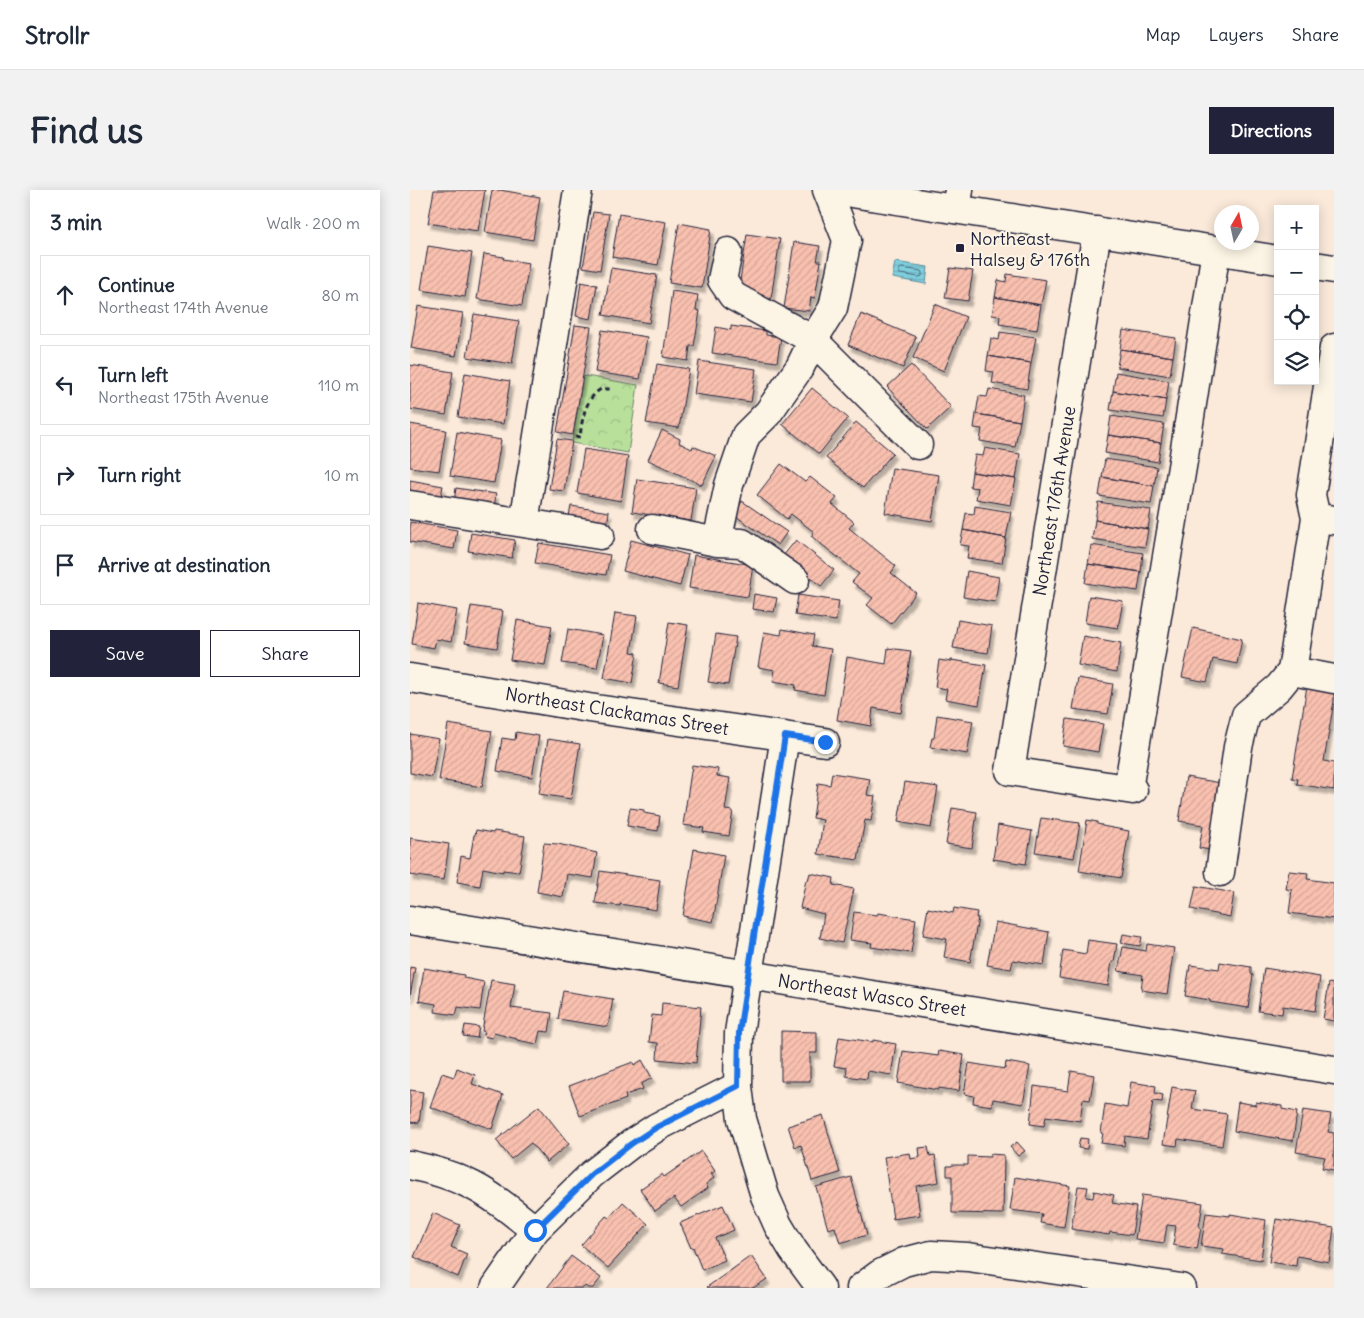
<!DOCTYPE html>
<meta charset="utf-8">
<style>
:root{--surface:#fff;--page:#f2f2f3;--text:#1f2937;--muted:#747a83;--line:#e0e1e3;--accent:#22223b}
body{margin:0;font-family:Delius,sans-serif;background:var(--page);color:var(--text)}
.controls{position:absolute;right:15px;top:15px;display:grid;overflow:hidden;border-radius:0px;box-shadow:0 2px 12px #0003}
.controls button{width:45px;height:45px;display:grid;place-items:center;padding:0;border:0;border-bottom:1px solid var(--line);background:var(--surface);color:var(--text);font:25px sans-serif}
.compass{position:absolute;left:804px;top:15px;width:45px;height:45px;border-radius:50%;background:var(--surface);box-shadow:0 2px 12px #0003;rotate:9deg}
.stop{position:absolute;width:15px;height:15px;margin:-11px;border:4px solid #1a73e8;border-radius:50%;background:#fff}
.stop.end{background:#1a73e8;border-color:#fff;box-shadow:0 1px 5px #0008}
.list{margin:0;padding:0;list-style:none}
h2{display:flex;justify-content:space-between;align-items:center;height:65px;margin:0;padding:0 20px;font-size:21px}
h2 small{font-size:16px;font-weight:400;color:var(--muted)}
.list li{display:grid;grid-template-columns:32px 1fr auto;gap:15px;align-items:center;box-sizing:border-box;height:80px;margin:0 10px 10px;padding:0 10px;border:1px solid var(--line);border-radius:0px}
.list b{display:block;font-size:19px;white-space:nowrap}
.list p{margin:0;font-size:16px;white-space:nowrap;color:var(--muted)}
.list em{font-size:16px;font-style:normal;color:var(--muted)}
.actions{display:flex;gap:10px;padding:15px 20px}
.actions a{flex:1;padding:11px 0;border:1px solid var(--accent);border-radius:0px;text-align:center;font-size:18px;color:var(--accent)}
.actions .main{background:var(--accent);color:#fff}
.icon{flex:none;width:28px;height:28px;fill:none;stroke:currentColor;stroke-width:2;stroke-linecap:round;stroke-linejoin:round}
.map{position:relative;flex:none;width:924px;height:1098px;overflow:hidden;border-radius:0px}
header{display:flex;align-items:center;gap:30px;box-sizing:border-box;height:70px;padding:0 25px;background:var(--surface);border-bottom:1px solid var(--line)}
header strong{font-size:24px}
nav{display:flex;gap:28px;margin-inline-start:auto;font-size:18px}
.intro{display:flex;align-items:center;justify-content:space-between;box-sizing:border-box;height:120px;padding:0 30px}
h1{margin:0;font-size:35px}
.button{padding:12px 22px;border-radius:0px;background:var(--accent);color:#fff;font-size:18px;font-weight:700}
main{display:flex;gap:30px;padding:0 30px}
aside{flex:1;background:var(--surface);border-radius:0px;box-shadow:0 2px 12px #0003}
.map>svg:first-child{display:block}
.park{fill:url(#park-crowns);stroke:#6d816b}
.water{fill:url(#water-rules);stroke:#5a8a9c}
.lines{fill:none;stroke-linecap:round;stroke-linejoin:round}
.shore{stroke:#48677c;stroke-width:1}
.building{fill:url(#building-hatch);stroke:#22223b;filter:url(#shadow)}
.minor-casing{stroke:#22223b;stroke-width:31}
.major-casing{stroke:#22223b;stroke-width:31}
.path{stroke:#22223b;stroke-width:3;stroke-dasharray:5 4;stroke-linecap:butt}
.minor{stroke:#fcf5e5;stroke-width:28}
.major{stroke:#fcf5e5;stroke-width:28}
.route{stroke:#1a73e8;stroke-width:6}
.poi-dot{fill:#22223b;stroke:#fcf5e5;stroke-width:2}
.labels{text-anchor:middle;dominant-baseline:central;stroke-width:4;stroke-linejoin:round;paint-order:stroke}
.poi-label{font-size:18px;fill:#22223b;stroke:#fcf5e5;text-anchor:start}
.street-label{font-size:18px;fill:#22223b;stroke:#fcf5e5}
</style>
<header>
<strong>Strollr</strong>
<nav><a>Map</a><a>Layers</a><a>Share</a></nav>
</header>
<div class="intro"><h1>Find us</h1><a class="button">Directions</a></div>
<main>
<aside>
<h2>3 min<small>Walk · 200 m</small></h2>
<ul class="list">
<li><svg class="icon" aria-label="ahead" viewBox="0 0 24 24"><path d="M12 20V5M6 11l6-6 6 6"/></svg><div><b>Continue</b><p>Northeast 174th Avenue</p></div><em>80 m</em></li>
<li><svg class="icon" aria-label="left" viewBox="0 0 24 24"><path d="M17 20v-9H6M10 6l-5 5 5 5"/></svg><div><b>Turn left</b><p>Northeast 175th Avenue</p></div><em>110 m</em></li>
<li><svg class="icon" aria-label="right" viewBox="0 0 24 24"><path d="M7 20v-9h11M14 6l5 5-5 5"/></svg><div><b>Turn right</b></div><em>10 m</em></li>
<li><svg class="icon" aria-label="arrive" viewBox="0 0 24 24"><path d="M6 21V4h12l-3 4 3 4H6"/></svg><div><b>Arrive at destination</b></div></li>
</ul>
<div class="actions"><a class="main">Save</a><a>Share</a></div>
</aside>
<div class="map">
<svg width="924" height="1098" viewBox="0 0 924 1098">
<defs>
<pattern id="park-crowns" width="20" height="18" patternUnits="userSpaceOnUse" patternTransform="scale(1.25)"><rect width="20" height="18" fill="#b8e09b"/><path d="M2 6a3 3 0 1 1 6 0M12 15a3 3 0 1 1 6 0" fill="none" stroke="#9ec086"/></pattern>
<pattern id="water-rules" width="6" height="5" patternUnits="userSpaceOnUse" patternTransform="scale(1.25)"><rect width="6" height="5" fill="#80cfdd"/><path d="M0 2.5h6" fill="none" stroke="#6eb1bf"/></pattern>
<pattern id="building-hatch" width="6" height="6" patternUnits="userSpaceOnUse" patternTransform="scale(1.25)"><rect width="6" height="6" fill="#f9c0af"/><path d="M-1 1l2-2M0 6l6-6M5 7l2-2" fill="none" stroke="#d5a597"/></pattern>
<filter id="shadow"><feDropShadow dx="3" dy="5.5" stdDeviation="1" flood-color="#0004"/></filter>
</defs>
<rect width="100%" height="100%" fill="#fbeada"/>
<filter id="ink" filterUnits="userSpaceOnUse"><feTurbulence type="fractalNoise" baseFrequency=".02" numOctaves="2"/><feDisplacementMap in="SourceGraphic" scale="10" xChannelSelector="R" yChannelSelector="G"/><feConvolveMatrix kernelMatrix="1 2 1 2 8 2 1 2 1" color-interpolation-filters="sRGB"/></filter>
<g filter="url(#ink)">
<path class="park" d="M176 186 228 195 218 263 162 253 173 187Z"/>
<path class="water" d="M485 72 518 77 516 94 482 88Z"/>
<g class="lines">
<path class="shore" d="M492 78 511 81 512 83V86L509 87 490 84 489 83V80Z"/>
</g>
<path class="building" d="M24 0H75L68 41 18 33Z
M82 0H90L130 7 123 50 75 42Z
M183 22 199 24 190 80 173 77Z
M209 24 256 32 248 75 202 67Z
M269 33 301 39 292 98 259 93Z
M337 44 370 49 361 109 328 104Z
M384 52 410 56 407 71H411L405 108 401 107 399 121 374 118Z
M18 56 62 63 55 107 11 100Z
M74 64 94 67 93 69 119 73 112 116 67 109Z
M201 78 247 85 239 133 193 125Z
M540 78 563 81 558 111 535 108Z
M597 84 636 90 631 115 585 107 588 90 596 92Z
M171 92 187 95 181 129 166 126Z
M262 101 288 105 286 120 290 121 284 156H280L278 171 253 167Z
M585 107 631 115 627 140 589 134 590 126 582 125Z
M525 114 556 127 534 181 503 168Z
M8 116 53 123 46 166 1 158Z
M64 124 109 131 102 174 57 167Z
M451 124 506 147 493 178 438 155Z
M165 135 181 137 163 245 147 242Z
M321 136 356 141V145L371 147 367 172 302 163 306 137 321 140Z
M192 140 237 147 230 189 185 182Z
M713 140 766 148 763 167 710 159Z
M590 142 626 147 621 173 578 166 581 148 589 150Z
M710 159 763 167 760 186 707 177Z
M578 166 621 173 617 199 582 193 584 182 576 181Z
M289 171 346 179 341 212 284 204Z
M247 174 279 179 269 238 236 233Z
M0 175 43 182 36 225 0 219Z
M501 175 541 217 517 239 477 197Z
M706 182 759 191 756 210 703 201Z
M55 183 100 191 93 234 48 227Z
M402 198 438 228 409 264 372 234Z
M579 199 614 205 610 231 566 224 569 206 577 207Z
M703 201 756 210 753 228 700 220Z
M566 224 610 231 605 257 570 251 572 239 564 238Z
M701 226 754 234 751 253 698 245Z
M446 232 483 263 453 298 416 268Z
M0 234 36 240 29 281 0 277Z
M252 240 270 249 269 253 282 259 283 256 306 266 292 295 238 270Z
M47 242 91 250 84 293 40 286Z
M698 245 751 253 748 272 695 263Z
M147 249 162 251 154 301 139 299Z
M575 258 610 264 606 289 562 282 565 265 573 266Z
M174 259 218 266 211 311 167 303Z
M695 269 747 277 744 296 692 287Z
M371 274 395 292 400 287 427 308 422 314 444 332 439 338 486 376 481 383 506 403 481 434 457 415 463 408 442 392 449 384 401 346 404 342 381 324 377 329 347 305Z
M482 278 529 285 522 331 475 323Z
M562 282 606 289 601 315 566 309 568 298 560 297Z
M692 287 744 296 741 314 689 306Z
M227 289 286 298 281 331 222 322Z
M0 290 33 296 30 311 0 306Z
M46 298 86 304 84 318 44 312Z
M332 311 377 342 368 355 324 325Z
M688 312 741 320 738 339 685 330Z
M161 316 199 322 197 337 158 331Z
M565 316 601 322 596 348 553 340 556 323 564 324Z
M685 330 738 339 735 357 682 349Z
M0 332 47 340 44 359 0 352Z
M553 340 596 348 592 373 557 368 559 356 550 355Z
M61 343 105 350 102 368 58 361Z
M221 350 278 365 270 396 213 381Z
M386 350 424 380 411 396 373 366Z
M129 353 200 365 196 385 125 373Z
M681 355 733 363 731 382 678 374Z
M284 365 343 375 338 407 279 398Z
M678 374 731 382 728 401 675 393Z
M557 381 589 387 585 412 553 407Z
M344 404 367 408 364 422 342 419Z
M388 405 429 411 426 431 385 425Z
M679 406 713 411 708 438 675 433Z
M8 413 47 420 41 452 26 449 24 458 2 454Z
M61 416 93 421 87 458 55 453Z
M205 423 227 426 221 462 227 463 222 493 194 488Z
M107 430 142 436 135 475 100 470Z
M548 430 582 436 578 463 543 458Z
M259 432 278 435 268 496 249 493Z
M783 438 832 449 827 474 803 469 797 492 772 487Z
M158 439 193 445 187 478 152 473Z
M372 439 404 445 402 456 421 459 414 505 385 500 386 495 363 491 365 480 348 477 354 442 371 445Z
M306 444 326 447 318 495 298 492Z
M673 446 711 453 707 482 668 475Z
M478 458 501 461 491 523 463 518 461 536 427 530 437 467 476 474Z
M529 470 541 472V470L576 475 569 515 535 509 537 499 525 497Z
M668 488 703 494 698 524 663 519Z
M897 496 924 500V511L914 571 924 573V600L887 594 888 589 882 588Z
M527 525 563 531 557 564 520 557 522 548H524Z
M657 529 693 534 688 562 653 556Z
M38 534 82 541 72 597 29 590Z
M106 542 129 546 122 587 87 581 92 548 105 550Z
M0 544 29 549 22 587 0 583Z
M138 549 170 554 161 609 129 604Z
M282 575 308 579 307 586 320 588 315 620 323 621 319 646 293 642 294 638 273 635Z
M422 583 460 589 457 605 465 606 461 631 455 630 448 670 408 664 413 630 403 628 408 593 420 595Z
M776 587 817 594 805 661 789 658 793 635 769 631Z
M495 592 528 597 521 638 488 632Z
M220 618 234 620V623L250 626 248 641 217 636Z
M542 618 567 622 562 658 536 654Z
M631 628 670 633 664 668 625 662Z
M677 630 687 632V634L692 635V636L719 641 711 688 669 681Z
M588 635 622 641 616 674 583 669Z
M66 640 83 643 84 641 115 646 109 682 93 680V682L73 678 70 696 47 692 51 666 60 668 64 645H65Z
M0 648 39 654 34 690 0 685Z
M134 653 148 654 187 663 183 688 157 684 153 707 127 702Z
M284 659 314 665 303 732 273 726Z
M190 681 250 690 246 720 210 714V716L185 713Z
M879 681 898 683 897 689 924 693V729L879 723 882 700 876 699Z
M400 683 424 688 423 695 444 699 432 753 410 748 414 724 390 718 396 690H398Z
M786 696 824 703 820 727 781 719Z
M518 718 543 723 544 718 567 722 566 728H568L560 772 534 767 537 749 513 745Z
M444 722 467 725 468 723 506 729 501 763 461 757 462 753 440 750Z
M585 732 639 742 634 775 603 770 601 779 577 775Z
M713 744 732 747 730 756 711 753Z
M678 750 707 754 704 772H702L698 796 649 788 653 760 676 764Z
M737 754 764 758 757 804 731 800 733 785 708 781 713 757 736 761Z
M810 772 841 777V784L843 785 838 818 800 812V810L775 806 780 775 809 779Z
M0 777 5 778 0 807Z
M14 778 54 785V788L74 792 70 820 48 817 46 825 25 822 26 814 9 811Z
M854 778 910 787 905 821 873 816 872 824 848 821Z
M81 790 105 794 101 818 142 823 139 842 130 841 127 854 107 850V849L84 843 82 848 73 846 75 842 72 841Z
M919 793 924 794V831L913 829Z
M153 801 203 809 198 837 148 829Z
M252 813 291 817 286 873 247 869 248 853 239 852 242 825 251 826Z
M55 835 69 837 67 848 53 846Z
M371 841 407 842V863H400V891H371Z
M429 847 463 852V850L486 854 481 885 458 881 457 889 436 886 437 878 424 876Z
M493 861 528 866 529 861 554 865 549 901 529 898 528 900 488 893Z
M232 870 242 888 231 894 233 899 215 905 216 909 170 926 159 896 223 872 224 875Z
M596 872 620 876 613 914 583 909 582 916 563 913 564 906 554 904 559 873 595 879Z
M47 878 65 885 62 894 93 905 82 939 20 917 32 883 44 887Z
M661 881 684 885 680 910 673 909 670 931 636 926 634 936 620 934 624 896 658 901Z
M721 892 746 896 745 903 753 905 752 912 743 911 737 949 715 946 714 956 691 953 693 944 691 943 695 914 717 918Z
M762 897 785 901 782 919 817 924 812 956 768 949 767 956 753 954Z
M0 900 13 902 9 933 0 932Z
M828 912 846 915V912L872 916V919L887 922 883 951 824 941Z
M129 916 159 954 137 972 121 953 101 969 86 950Z
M893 920 921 924 918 942 924 943V980L912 978 915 967 886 962Z
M413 925 430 983 402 991 391 955 385 957 378 936Z
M670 948 678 949 677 959 668 958Z
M607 952 615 961 608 966 600 957Z
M518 957 520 966 525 965 529 992 506 996 510 1025 483 1029 474 967 500 963 501 969 510 967 509 958Z
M291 961 305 981 301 984 304 988 296 994 298 998 271 1017 264 1008 245 1021 230 999 252 984 254 987Z
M580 964 594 965 593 1024 542 1023V986H537V976H542V975H558V966L580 967Z
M441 987 457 1045 430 1053 425 1037 418 1039 406 997Z
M605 987 660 996 654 1037 630 1033 632 1024 600 1020Z
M668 996 678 997 676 1007 683 1008 684 1001 704 1005 702 1013 726 1017 722 1045 700 1042 699 1045 661 1039Z
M732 1005 793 1013 789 1037 791 1038 787 1059 763 1055 766 1036 757 1035 754 1053 725 1049Z
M213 1012 238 1034 198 1078 171 1055 196 1026 199 1028Z
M313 1015 324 1040 305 1048 315 1070 292 1080 283 1057 281 1058 270 1033Z
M23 1023 50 1035 41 1057 57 1064 48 1087 4 1067Z
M796 1023 820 1026V1024L856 1030 851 1070 812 1064 814 1059 791 1056Z
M866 1029 924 1038 919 1072 887 1066 886 1076 859 1072Z
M161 1066 191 1088 183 1098H178L175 1096 173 1098H137Z
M341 1066 357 1089 343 1098H298L297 1097Z"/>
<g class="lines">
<g class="minor-casing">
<path id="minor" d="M417 0 437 50 423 118 403 150 508 255
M546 19 549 0
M687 41 600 581 723 600
M924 158 901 305 906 328 924 330
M0 315 190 345
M114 332 168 0
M242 339 307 352 319 295 336 245 358 223 390 177 403 150 323 106 312 90 318 62
M307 352 332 353 385 390
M882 481 924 489
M0 488 179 518 415 552
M375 546 329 843 328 896 332 929 355 1006 368 1035 383 1060 411 1098
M718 599 774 265 806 60
M810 682 828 557 836 525 869 497 882 481 906 328
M0 730 924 880
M0 975C19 979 38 984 55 992 80 1003 104 1023 125 1040
M85 1098 125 1040 182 984 221 954 247 937 328 896
M451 1098 470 1084 494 1072 521 1065 558 1067 771 1098"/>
</g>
<g class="major-casing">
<path id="major" d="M423 0 868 70
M905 76 924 79"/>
</g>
<path class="path" d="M165 246 170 247C172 229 175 209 191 199H200"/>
<use href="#minor" class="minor"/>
<use href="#major" class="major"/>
</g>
</g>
<g class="lines" filter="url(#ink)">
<path class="route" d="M125 1040 182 984 221 954 247 937 328 896 329 843 375 546 415 552"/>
</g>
<rect class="poi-dot" x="545" y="53" width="10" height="10" rx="2.5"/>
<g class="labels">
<g class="poi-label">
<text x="560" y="48">Northeast<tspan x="560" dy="21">Halsey &amp; 176th</tspan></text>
</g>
<g class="street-label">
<text transform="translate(644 311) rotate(-81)">Northeast 176th Avenue</text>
<text transform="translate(207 521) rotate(9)">Northeast Clackamas Street</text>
<text transform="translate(462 805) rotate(9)">Northeast Wasco Street</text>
</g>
</g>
</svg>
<div class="controls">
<button>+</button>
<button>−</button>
<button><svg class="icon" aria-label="locate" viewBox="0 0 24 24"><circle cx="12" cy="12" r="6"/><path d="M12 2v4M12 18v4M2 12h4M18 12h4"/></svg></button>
<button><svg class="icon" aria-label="layers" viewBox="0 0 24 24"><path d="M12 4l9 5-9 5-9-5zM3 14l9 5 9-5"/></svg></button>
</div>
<svg class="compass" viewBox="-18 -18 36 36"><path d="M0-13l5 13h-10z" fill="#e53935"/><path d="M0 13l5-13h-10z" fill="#747a83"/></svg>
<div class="stop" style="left:125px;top:1040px"></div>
<div class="stop end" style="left:415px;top:552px"></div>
</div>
</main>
